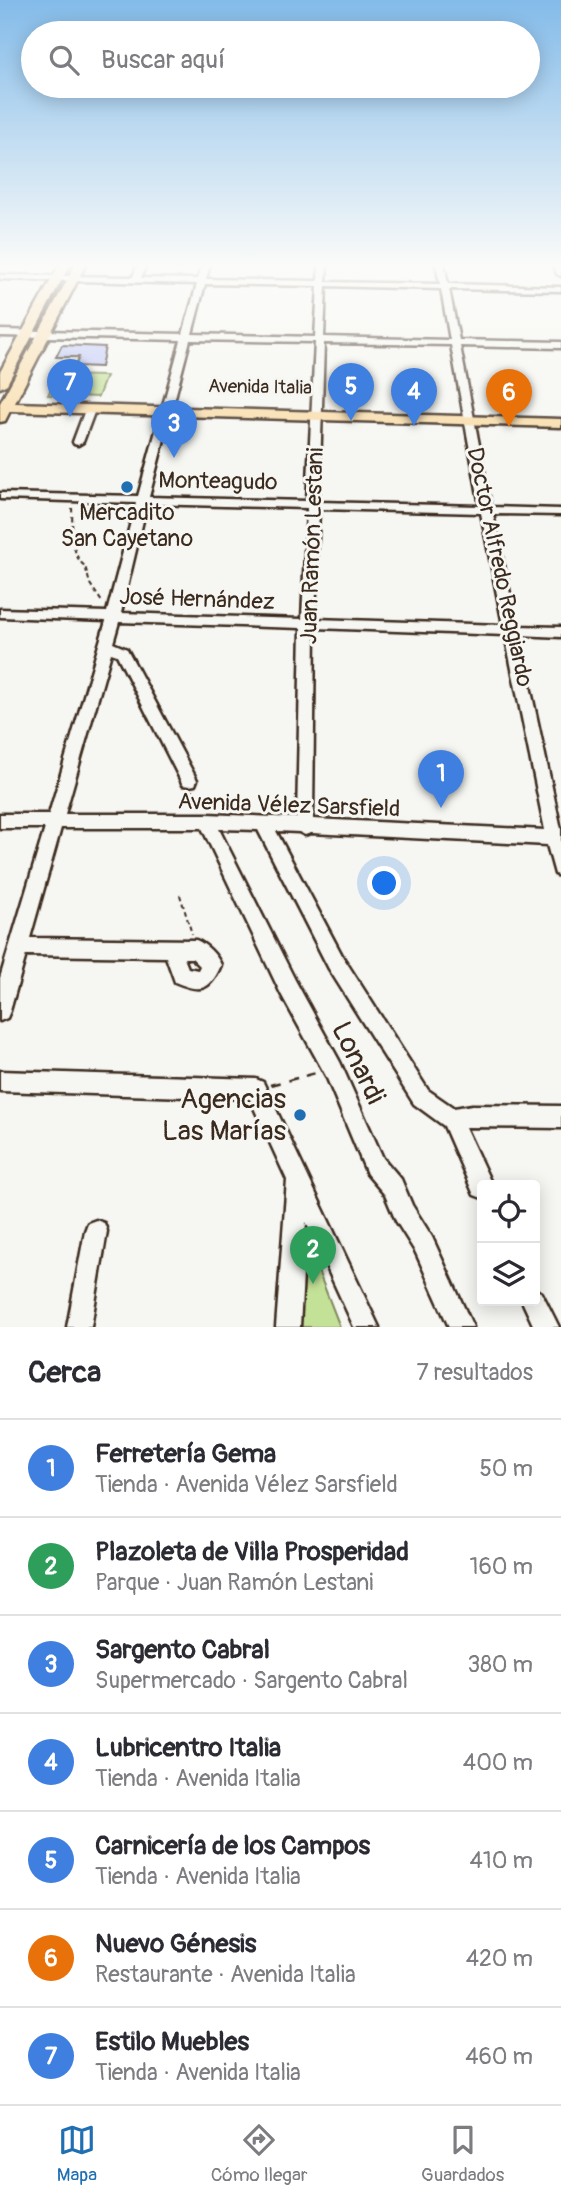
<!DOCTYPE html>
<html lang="es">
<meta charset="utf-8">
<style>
:root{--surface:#fff;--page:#f2f2f3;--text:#2b2b33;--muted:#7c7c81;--line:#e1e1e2;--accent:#1f6fb2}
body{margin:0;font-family:Pangolin,sans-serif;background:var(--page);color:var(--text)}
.controls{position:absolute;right:21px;bottom:21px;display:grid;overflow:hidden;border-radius:7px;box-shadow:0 4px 18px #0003}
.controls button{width:63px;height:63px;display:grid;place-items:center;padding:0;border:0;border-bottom:2px solid var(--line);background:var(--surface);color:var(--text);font:35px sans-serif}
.you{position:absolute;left:385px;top:884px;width:24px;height:24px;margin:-18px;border:5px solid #fff;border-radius:50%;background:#1a73e8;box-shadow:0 0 0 10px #1a73e833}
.badge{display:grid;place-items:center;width:46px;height:46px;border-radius:50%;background:var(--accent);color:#fff;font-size:23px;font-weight:700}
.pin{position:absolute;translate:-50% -58px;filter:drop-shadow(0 2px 4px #0008)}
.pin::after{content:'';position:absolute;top:37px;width:24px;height:21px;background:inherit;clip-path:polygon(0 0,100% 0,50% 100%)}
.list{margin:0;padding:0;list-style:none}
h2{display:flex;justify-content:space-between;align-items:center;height:91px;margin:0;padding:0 28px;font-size:30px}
h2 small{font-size:23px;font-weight:400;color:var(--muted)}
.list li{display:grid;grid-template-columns:46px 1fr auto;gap:21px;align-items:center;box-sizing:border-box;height:98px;padding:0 28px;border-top:2px solid var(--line)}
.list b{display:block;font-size:26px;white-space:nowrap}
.list p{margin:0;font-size:23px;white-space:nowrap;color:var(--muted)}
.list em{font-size:23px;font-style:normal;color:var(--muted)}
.icon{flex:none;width:38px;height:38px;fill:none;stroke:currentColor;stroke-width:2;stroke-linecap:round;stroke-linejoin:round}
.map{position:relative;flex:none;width:561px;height:1327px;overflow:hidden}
.search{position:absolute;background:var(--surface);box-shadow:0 4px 18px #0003;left:21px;right:21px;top:21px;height:77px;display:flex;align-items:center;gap:18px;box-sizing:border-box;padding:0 24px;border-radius:38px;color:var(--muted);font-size:26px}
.sheet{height:777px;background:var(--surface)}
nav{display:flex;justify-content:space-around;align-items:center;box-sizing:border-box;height:98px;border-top:2px solid var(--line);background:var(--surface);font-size:19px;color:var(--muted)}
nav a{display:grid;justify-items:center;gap:4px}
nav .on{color:var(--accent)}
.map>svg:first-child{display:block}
.green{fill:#c4e198;stroke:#80865b;stroke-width:2}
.building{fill:#bdc6f7;stroke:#3b2a1e;stroke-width:2}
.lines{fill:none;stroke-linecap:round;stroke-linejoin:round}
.minor-casing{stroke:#3b2a1e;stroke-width:5}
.major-casing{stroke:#3b2a1e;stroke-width:5}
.path-far1{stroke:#3b2a1e;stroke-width:2;stroke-dasharray:4.5 3.5;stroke-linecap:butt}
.path{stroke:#3b2a1e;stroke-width:2.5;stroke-dasharray:10 8;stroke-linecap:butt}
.minor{fill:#f6f6f2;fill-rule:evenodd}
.major{fill:#f9ddab;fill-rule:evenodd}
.poi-dot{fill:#1f6fb2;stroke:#f6f6f2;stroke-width:2.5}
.labels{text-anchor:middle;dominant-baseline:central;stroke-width:6;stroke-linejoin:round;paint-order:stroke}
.far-street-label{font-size:19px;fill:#3b2a1e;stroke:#f6f6f2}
.street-label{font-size:23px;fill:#3b2a1e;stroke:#f6f6f2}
.poi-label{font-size:23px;fill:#3b2a1e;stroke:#f6f6f2}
.near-street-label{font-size:28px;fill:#3b2a1e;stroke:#f6f6f2}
.near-poi-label{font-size:28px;fill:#3b2a1e;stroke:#f6f6f2;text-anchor:end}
</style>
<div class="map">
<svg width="561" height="1327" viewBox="0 0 561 1327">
<rect width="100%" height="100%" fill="#f6f6f2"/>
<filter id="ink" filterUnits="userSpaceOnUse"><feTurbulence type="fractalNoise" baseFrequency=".0143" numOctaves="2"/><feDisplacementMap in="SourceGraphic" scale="14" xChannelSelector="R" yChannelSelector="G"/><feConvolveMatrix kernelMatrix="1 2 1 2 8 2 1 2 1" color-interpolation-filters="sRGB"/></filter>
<g filter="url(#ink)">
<path class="green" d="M57 375 106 376 98 397 48 395Z
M306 1240 340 1327H300Z"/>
<path class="building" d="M62 345 105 347 101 367 75 366 79 357H56Z"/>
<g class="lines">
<g class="minor-casing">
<path id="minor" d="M138 264H146L141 278 198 279 202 264H210L206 279 318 281 319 264H327L326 282 440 284 436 264H444L448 284 561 287V291L449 289 459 340 561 342V348L460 346 491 507 561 509V515L493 514 517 626 561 627V637L519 635 561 829V877L555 874 547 845 311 833 305 835 299 832 276 831 343 957 428 1090 454 1108 472 1105 561 1106V1128L465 1127 492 1185H482V1198L474 1195 444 1126 414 1104 329 969 258 830 219 829 295 980 340 1062 383 1158 401 1179 412 1205 432 1237 473 1327H449L416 1253 396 1221 385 1195 367 1174 326 1076 281 994 202 828H61L30 938 196 940C206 944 217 955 221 965 210 991 201 993 175 982L166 957 26 955 10 1011 7 1018 0 1021V978L45 828H0V814H49L106 621 0 617V609L107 612 136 503 0 499V493L138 496 181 340 0 336V330L183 334 197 284 0 279V275L133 277ZM205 284 318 286 315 337 192 334ZM326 286 441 289 450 340 324 337ZM190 340 315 342 307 501 149 497ZM324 343 451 345 480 506 319 502ZM147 504 307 508 302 619 121 613ZM319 509 481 513 503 625 315 619ZM119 622 301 628 297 818 207 814H65L111 653 117 655 183 785 189 786 195 785 197 780 127 649 113 643ZM315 628 505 635 545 830 313 819ZM184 958H192L200 966 198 970 188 968Z
M553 264H561V276L557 274Z
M90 407 95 410 83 442 78 445 74 444 73 442 85 410Z
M0 1071 256 1079 263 1082 379 1327H354L306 1222 300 1327H276L287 1180 250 1099 0 1091Z
M96 1220 104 1223 107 1231 91 1327H67L85 1231 88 1223Z
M535 1289 542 1293 559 1327H534L522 1301H535Z"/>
</g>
<g class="major-casing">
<path id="major" d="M60 264H70L7 384 0 388V372Z
M76 264H86L15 403 561 419V427L10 411 5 421 0 422V403Z"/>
</g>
<path class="path-far1" d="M72 508C73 525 69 555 85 566L90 584 102 602
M193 790 201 808
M180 895 192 934"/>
<path class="path" d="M270 1085 316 1073"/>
<use href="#minor" class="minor"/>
<use href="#major" class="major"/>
</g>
</g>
<linearGradient id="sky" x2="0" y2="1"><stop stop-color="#83bbe9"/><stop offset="0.59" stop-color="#fbfbf9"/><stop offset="1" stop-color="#fbfbf9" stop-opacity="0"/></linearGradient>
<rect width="561" height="450" fill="url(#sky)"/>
<g class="poi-dot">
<circle cx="127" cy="487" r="7"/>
<circle cx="300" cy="1115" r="7"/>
</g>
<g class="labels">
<g class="far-street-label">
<text transform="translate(260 387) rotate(1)">Avenida Italia</text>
</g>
<g class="street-label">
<text transform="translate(218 481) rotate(1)">Monteagudo</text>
<text transform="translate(312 546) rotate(-88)">Juan Ramón Lestani</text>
<text transform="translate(500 567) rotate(78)">Doctor Alfredo Reggiardo</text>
<text transform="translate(197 599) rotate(2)">José Hernández</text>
<text transform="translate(289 805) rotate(2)">Avenida Vélez Sarsfield</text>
</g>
<g class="poi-label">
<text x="127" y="512">Mercadito<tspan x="127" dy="26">San Cayetano</tspan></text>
</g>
<g class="near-street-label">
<text transform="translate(358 1063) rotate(64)">Lonardi</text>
</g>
<g class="near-poi-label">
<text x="286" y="1099">Agencias<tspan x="286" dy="32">Las Marías</tspan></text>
</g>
</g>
</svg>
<div class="controls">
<button><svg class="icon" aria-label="locate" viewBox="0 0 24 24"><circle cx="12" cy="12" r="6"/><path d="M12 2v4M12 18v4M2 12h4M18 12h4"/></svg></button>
<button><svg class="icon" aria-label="layers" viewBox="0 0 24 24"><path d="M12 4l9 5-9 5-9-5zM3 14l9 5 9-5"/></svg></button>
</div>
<div class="you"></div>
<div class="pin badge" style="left:441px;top:808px;background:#3f7fe0">1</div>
<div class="pin badge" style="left:313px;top:1284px;background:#2e9e5b">2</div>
<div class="pin badge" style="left:174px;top:458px;background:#3f7fe0">3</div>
<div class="pin badge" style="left:414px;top:426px;background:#3f7fe0">4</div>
<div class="pin badge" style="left:351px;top:421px;background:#3f7fe0">5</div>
<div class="pin badge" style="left:509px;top:427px;background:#e8710a">6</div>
<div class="pin badge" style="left:70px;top:417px;background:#3f7fe0">7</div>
<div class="search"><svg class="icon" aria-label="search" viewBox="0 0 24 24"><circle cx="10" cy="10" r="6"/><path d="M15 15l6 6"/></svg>Buscar aquí</div>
</div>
<section class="sheet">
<h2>Cerca<small>7 resultados</small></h2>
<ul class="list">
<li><span class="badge" style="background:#3f7fe0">1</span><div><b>Ferretería Gema</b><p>Tienda · Avenida Vélez Sarsfield</p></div><em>50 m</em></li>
<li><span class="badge" style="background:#2e9e5b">2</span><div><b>Plazoleta de Villa Prosperidad</b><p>Parque · Juan Ramón Lestani</p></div><em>160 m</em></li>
<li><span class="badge" style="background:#3f7fe0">3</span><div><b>Sargento Cabral</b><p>Supermercado · Sargento Cabral</p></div><em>380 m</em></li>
<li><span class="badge" style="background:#3f7fe0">4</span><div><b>Lubricentro Italia</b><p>Tienda · Avenida Italia</p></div><em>400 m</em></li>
<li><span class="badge" style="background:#3f7fe0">5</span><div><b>Carnicería de los Campos</b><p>Tienda · Avenida Italia</p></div><em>410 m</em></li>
<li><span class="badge" style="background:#e8710a">6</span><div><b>Nuevo Génesis</b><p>Restaurante · Avenida Italia</p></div><em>420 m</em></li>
<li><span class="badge" style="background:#3f7fe0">7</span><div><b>Estilo Muebles</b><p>Tienda · Avenida Italia</p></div><em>460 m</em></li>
</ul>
</section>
<nav>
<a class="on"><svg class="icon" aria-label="map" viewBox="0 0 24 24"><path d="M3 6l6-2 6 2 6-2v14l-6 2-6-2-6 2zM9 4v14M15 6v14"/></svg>Mapa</a>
<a><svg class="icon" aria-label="directions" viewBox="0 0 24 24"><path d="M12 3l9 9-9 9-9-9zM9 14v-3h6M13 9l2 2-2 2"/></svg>Cómo llegar</a>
<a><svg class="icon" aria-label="saved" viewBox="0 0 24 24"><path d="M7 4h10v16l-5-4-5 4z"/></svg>Guardados</a>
</nav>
